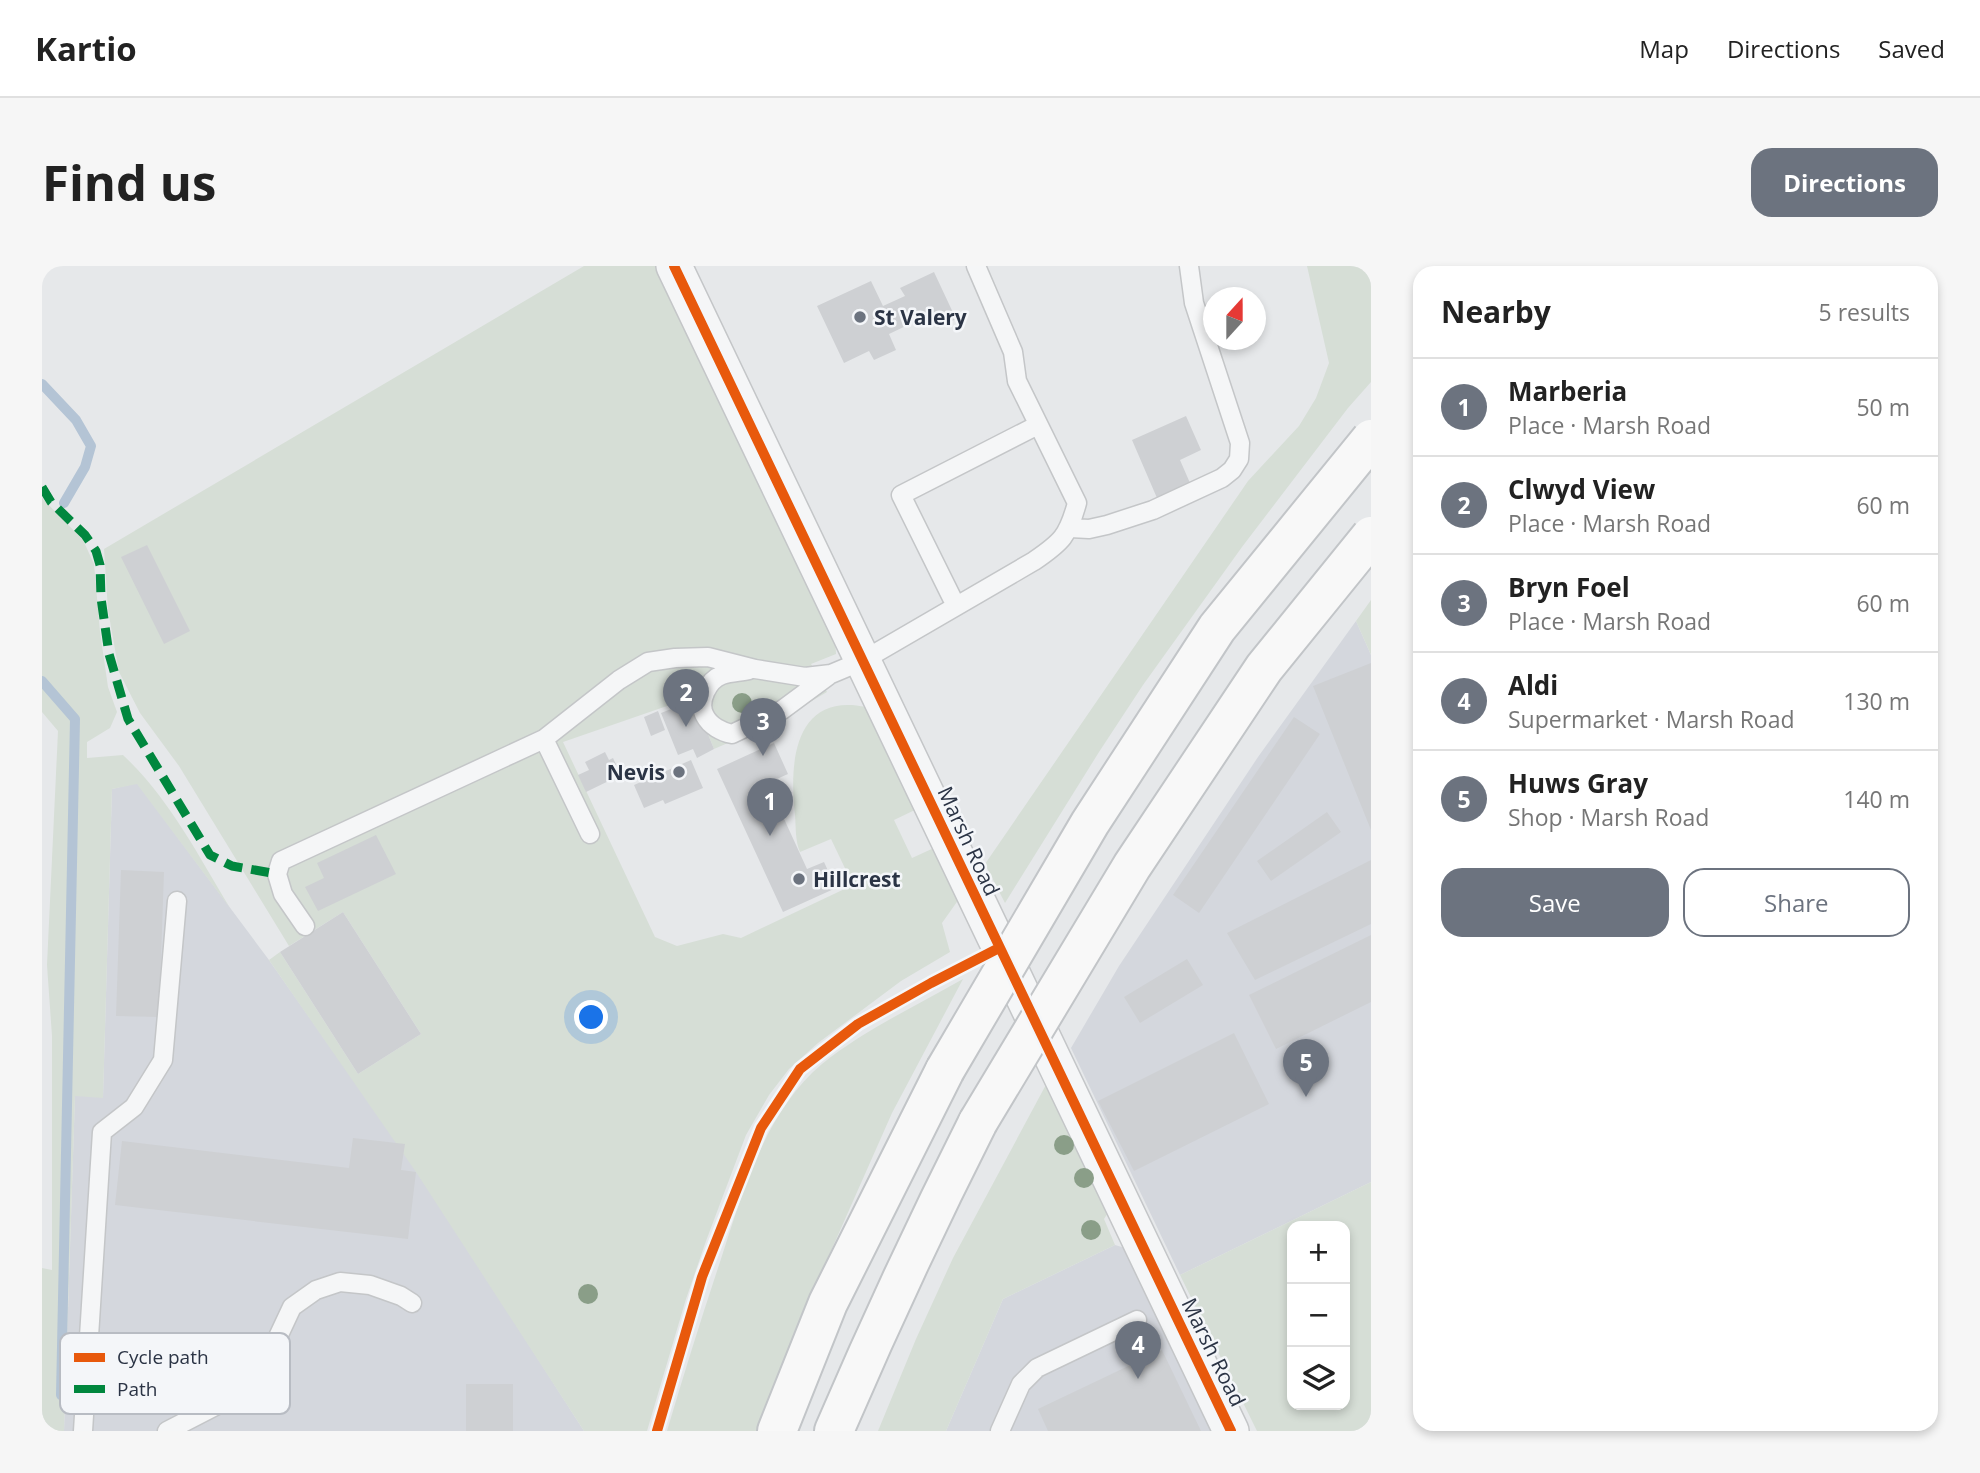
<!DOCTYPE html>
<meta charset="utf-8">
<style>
:root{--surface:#fff;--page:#f6f6f6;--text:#222;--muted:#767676;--line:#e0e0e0;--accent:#6c737f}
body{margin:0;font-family:"Open Sans",sans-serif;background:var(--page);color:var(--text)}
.controls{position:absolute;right:21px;bottom:21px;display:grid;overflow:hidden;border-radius:14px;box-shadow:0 4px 10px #0003}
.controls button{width:63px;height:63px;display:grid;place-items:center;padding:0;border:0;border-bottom:2px solid var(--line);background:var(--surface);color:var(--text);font:35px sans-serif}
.compass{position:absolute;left:1161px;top:21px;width:63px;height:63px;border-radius:50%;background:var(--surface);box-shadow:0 4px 10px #0003;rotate:21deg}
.you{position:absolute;left:550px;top:752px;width:24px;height:24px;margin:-18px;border:5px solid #fff;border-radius:50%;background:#1a73e8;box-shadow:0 0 0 10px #1a73e833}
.badge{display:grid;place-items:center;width:46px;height:46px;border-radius:50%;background:var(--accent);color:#fff;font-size:23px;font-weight:700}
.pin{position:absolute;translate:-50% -58px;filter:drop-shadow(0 2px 4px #0008)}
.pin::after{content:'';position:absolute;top:37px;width:24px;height:21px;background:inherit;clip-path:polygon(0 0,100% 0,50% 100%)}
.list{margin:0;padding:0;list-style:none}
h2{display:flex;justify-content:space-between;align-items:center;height:91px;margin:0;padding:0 28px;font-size:30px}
h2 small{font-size:23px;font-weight:400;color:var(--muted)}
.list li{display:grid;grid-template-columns:46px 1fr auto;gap:21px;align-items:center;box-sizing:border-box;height:98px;padding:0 28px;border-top:2px solid var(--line)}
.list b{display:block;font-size:26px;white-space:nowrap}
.list p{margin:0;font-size:23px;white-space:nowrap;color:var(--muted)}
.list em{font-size:23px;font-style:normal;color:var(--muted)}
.actions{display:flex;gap:14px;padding:21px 28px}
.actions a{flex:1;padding:16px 0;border:2px solid var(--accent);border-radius:21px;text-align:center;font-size:24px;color:var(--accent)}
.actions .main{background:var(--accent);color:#fff}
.icon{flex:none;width:38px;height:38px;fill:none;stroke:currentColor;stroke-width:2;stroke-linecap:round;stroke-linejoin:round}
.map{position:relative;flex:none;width:1329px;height:1165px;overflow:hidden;border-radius:21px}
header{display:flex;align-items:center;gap:42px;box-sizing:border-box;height:98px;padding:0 35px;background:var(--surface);border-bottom:2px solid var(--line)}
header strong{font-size:33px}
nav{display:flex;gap:38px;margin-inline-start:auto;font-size:24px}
.intro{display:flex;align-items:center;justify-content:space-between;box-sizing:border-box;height:168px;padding:0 42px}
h1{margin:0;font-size:49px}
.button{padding:18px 32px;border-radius:21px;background:var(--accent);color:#fff;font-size:24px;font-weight:700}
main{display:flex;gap:42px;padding:0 42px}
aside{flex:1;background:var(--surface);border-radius:21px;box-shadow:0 4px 10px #0003}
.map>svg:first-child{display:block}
.built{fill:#d4d7dd}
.green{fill:#d6ded6;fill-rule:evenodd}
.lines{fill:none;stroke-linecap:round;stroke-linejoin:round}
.stream{stroke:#b4c4d5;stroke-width:10}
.building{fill:#ced0d3}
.service-casing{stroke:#c4c6c8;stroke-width:21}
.minor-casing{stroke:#c4c6c8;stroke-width:38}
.primary-casing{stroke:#c2c5c8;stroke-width:42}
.service{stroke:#f5f6f7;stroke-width:18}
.minor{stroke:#f5f6f7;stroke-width:35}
.primary{stroke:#f8f8f8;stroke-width:38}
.primary-bridge-casing{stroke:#c2c5c8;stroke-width:42;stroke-linecap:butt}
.primary-bridge{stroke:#f8f8f8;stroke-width:38}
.quiet{stroke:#00873e;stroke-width:9;stroke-dasharray:18 9;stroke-linecap:butt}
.cycleway-casing{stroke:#f4f6f9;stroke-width:15}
.cycleway{stroke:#e8590c;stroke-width:10}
.tree{fill:#8a9e88}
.poi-dot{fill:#6c737f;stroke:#f4f6f9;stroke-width:2.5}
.labels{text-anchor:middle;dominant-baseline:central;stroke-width:5;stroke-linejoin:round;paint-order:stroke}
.poi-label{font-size:21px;font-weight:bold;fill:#2b3445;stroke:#f4f6f9;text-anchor:start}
.street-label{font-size:21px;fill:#2b3445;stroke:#f4f6f9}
.key{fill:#f4f6f9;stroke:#b8bcc3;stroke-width:2}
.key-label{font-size:19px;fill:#2b3445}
</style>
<header>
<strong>Kartio</strong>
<nav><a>Map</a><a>Directions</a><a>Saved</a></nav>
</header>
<div class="intro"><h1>Find us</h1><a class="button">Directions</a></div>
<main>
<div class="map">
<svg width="1329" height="1165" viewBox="0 0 1329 1165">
<rect width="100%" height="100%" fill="#e6e8ea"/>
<path class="built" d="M1314 355 1329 389V916L1138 1009 1029 782 1077 700 1216 491Z
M95 517 227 694 378 909 542 1165H22L33 829 61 831 70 523Z
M1073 979 1090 984 1176 1165H904L961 1033Z"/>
<path class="green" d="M542 0H624L792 351 794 388 769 398 785 426 734 456 672 483 651 431 521 476 613 671 635 680 681 668 699 672 811 619 789 573 758 586C753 575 754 561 753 549 747 497 752 426 824 441L877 542 852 554 870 592 894 581 917 633 900 657 908 686 859 715 776 777 747 803 727 829 704 869 664 975 644 1033 605 1165H542L374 906 227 694 238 686 316 808 379 768 301 646 247 680 137 500 98 447 77 406 66 344 62 283Z
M1265 0H1329V116L1306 142 1200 281 1101 419 1057 486 963 637 943 598 1206 215 1257 160 1274 132 1287 97Z
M0 232 41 274 52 298 58 366 66 421 75 446 68 462 45 476V492L81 489C127 532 156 589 188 642L95 518 70 523 61 832 33 830 22 1165H0V1002L10 1004V770L5 699 16 465 0 446Z
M1329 334V389L1314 355Z
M921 713 850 847 773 1021 715 1165H625C642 1107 660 1050 679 993 701 925 723 846 780 798 822 764 874 740 921 713Z
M1006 815 1069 942 1062 953 1073 979 961 1033 904 1165H836L874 1073 911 992Z
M1329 916V1165H1215L1138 1009ZM1250 960H1303V1139H1250Z"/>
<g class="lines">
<path class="stream" d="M0 118 34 154 49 180 43 201 22 237
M0 415 33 453 19 1129"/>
</g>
<path class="building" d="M892 6 914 53 896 62 889 48 847 68 854 84 832 94 827 85 802 97 775 40 829 15 841 40 863 30 858 22Z
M1144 150 1159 184 1138 194 1148 217 1115 232 1090 174Z
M105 279 148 365 122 378 79 291Z
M1329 397V564L1271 420Z
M652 434 672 483 655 492 651 483 636 489 619 447Z
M616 445 623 464 609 470 602 451Z
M1252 451 1278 468 1157 647 1131 629Z
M732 477 746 508 728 516 731 522 737 519 746 541 738 544 765 603 782 596 794 622 741 646 675 503Z
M563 486 567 494 571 492 579 509 544 526 536 509 547 504 543 496Z
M649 494 661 522 623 538 621 534 602 542 592 519Z
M1285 546 1299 566 1229 615 1215 595Z
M334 569 354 608 276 645 263 621 282 612 275 597Z
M1329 594V658L1213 714 1185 667Z
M79 604 122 606 117 751 74 750Z
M301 646 379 768 316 808 238 686Z
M1329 669V736L1234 783 1207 729Z
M1145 693 1161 719 1098 757 1082 731Z
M1192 767 1227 838 1092 905 1056 835Z
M311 872 363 878 359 904 374 906 366 973 73 939 80 875 307 902Z
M1120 1084 1159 1165H1006L996 1143Z
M424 1118H471V1165H424Z"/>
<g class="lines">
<g class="service-casing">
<path id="service" d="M1028 262 1047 263 1065 259 1111 244 1180 212 1190 204 1197 193 1198 177 1152 37 1147 0
M914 340 859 229 996 159
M707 404C699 406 688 406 680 409 666 414 655 436 663 450 668 460 680 466 690 468L740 444 786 410
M502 473 548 568
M263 660 241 628 235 608 239 595 502 473 577 414 606 396 633 392 666 391 713 403 763 411 789 408 820 395 992 295C1020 276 1026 270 1035 237L975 115 971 86 934 0
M41 1165 60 866 92 841 121 794 135 635
M125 1165 189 1132 212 1113 235 1073 250 1041 274 1024 298 1016 328 1019 359 1030 370 1037
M958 1165 979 1118 995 1102 1095 1054"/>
</g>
<g class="minor-casing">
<path id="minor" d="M632 0 1189 1165"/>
</g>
<g class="primary-casing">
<path id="primary" d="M735 1165 786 1037 903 804
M792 1165C837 1060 885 957 936 856"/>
</g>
<use href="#service" class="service"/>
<use href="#minor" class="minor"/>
<use href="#primary" class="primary"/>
<g class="primary-bridge-casing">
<path id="primary-bridge" d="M903 804 1048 557 1175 362 1329 173
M936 856 1090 600 1222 402 1329 270"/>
</g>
<use href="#primary-bridge" class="primary-bridge"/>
<path class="quiet" d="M0 221 9 236 43 269 54 285 58 299 59 332 67 388 86 453 168 589 190 600 235 608"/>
<g class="cycleway-casing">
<path id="cycleway" d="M632 0 1189 1165
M615 1165 660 1011 719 862 758 803 816 758 889 717 957 682"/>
</g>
<use href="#cycleway" class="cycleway"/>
</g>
<g class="tree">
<circle cx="700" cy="437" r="10"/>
<circle cx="1022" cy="879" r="10"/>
<circle cx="1042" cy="912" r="10"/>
<circle cx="1049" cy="964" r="10"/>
<circle cx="546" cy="1028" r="10"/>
</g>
<g class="poi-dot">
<circle cx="818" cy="51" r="7"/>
<circle cx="637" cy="506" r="7"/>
<circle cx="757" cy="613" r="7"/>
</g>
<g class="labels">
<g class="poi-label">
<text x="832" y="51">St Valery</text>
<text x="623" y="506" text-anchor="end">Nevis</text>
<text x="771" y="613">Hillcrest</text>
</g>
<g class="street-label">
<text transform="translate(927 575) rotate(65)">Marsh Road</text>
<text transform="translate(1172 1086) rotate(64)">Marsh Road</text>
</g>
</g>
<rect x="18" y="1067" width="230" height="81" rx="10" class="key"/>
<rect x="32" y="1087" width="31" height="9" fill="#e8590c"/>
<rect x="32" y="1119" width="31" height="8" fill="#00873e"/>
<g class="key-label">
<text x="75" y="1098">Cycle path</text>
<text x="75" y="1130">Path</text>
</g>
</svg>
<div class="controls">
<button>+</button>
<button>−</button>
<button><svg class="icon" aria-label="layers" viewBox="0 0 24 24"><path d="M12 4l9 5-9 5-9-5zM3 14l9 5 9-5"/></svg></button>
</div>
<svg class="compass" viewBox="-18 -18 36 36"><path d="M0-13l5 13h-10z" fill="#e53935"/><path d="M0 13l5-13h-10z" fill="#767676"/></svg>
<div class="you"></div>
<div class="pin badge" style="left:728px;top:570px">1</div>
<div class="pin badge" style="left:644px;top:461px">2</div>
<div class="pin badge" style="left:721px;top:490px">3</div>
<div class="pin badge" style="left:1096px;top:1113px">4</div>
<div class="pin badge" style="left:1264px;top:831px">5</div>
</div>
<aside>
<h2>Nearby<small>5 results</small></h2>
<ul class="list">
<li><span class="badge">1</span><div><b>Marberia</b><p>Place · Marsh Road</p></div><em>50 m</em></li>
<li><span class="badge">2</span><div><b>Clwyd View</b><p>Place · Marsh Road</p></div><em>60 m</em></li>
<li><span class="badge">3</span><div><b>Bryn Foel</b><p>Place · Marsh Road</p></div><em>60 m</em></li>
<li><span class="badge">4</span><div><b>Aldi</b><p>Supermarket · Marsh Road</p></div><em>130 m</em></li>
<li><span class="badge">5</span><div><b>Huws Gray</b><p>Shop · Marsh Road</p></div><em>140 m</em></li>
</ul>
<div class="actions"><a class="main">Save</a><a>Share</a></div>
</aside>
</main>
